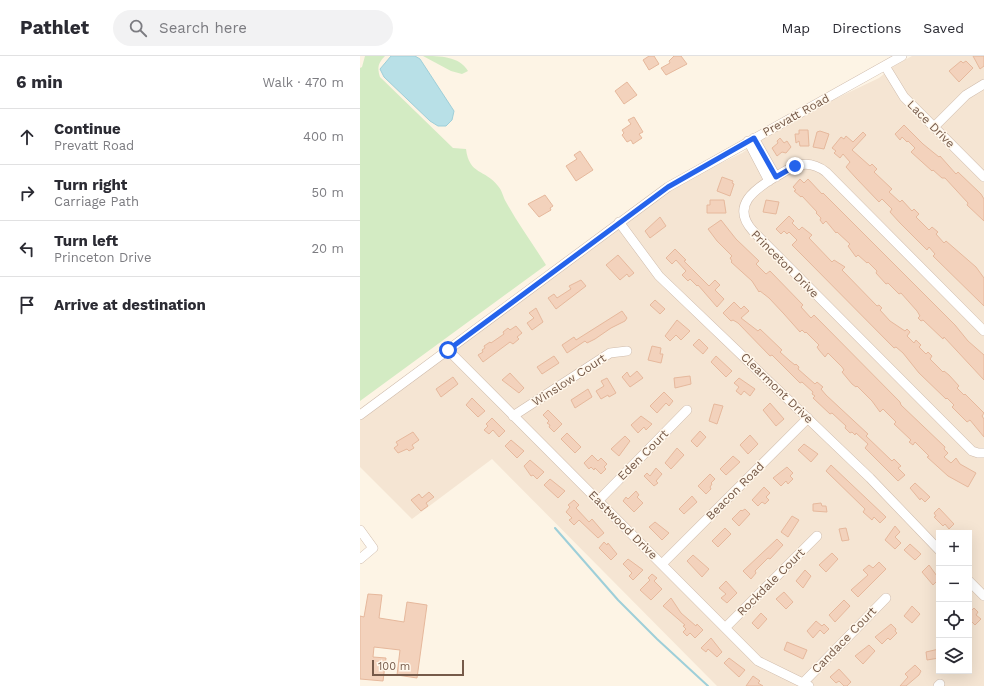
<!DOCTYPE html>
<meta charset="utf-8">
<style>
:root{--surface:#fff;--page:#f2f2f3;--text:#2b2b33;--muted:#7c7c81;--line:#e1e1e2}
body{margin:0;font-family:"Work Sans",sans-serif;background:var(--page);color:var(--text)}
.controls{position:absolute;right:12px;bottom:12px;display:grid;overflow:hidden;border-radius:0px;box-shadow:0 4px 16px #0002}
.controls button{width:36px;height:36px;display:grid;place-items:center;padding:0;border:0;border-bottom:1px solid var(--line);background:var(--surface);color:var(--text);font:20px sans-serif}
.scale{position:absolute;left:12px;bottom:10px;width:92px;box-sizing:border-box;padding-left:4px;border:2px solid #765a49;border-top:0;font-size:11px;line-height:14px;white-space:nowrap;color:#765a49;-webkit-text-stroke:3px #fff7eb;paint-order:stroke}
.stop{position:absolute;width:12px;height:12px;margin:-9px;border:3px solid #2563eb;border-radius:50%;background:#fff}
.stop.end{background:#2563eb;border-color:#fff;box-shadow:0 1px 4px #0008}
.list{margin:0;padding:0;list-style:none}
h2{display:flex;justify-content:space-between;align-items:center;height:52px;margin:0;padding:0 16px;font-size:17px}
h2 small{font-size:13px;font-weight:400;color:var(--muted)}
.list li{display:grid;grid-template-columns:26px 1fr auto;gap:12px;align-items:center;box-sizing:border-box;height:56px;padding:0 16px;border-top:1px solid var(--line)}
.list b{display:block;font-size:15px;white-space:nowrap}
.list p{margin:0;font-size:13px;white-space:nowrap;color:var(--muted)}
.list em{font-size:13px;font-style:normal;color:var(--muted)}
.icon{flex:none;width:22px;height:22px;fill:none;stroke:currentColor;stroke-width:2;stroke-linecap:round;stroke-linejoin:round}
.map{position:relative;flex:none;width:624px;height:630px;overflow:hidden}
header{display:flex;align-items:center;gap:24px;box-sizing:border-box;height:56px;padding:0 20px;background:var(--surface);border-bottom:1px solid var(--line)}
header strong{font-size:19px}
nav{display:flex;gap:22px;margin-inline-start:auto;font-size:14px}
.search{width:280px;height:36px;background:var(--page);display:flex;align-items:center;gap:10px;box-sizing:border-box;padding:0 14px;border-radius:22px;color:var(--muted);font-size:15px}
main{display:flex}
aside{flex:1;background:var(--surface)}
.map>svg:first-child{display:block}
.residential{fill:#f5e5d3;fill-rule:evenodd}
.green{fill:#d3ebc3}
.water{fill:#b8e0e7;stroke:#9ecfd9}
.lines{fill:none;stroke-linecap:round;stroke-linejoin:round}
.stream{stroke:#9ecfd9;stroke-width:2}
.building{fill:#f3d2bc;stroke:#e6b89c}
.minor-casing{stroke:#cfbbab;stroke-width:10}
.minor{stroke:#fff;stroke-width:9}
.route{stroke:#2563eb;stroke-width:5}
.labels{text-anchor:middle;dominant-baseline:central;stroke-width:3;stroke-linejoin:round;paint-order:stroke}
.street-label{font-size:12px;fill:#765a49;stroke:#fff7eb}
</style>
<header>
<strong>Pathlet</strong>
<div class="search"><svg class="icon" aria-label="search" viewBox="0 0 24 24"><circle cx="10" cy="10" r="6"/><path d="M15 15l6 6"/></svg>Search here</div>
<nav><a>Map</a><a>Directions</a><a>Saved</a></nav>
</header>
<main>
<aside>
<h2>6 min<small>Walk · 470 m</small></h2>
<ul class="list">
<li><svg class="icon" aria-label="ahead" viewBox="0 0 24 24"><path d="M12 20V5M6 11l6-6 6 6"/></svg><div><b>Continue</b><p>Prevatt Road</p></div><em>400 m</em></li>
<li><svg class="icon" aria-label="right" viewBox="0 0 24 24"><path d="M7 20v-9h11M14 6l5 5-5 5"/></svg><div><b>Turn right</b><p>Carriage Path</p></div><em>50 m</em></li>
<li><svg class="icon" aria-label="left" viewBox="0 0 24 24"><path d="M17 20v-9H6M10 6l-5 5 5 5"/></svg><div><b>Turn left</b><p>Princeton Drive</p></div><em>20 m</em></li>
<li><svg class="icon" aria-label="arrive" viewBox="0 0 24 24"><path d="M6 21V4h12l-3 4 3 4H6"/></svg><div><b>Arrive at destination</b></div></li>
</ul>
</aside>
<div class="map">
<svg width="624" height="630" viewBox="0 0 624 630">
<rect width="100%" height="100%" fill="#fdf4e5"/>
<path class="residential" d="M552 0H624V630H357L132 403 52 463 0 411V362L318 128 382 97 403 82 458 51 519 22 535 9ZM579 477H609V615H579Z"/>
<path class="green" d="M5 0H25C18 7 17 12 20 21L93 92 106 93C109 119 125 113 138 130 142 134 143 141 146 146 158 168 173 188 186 209L0 345V12L2 11Z
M63 0C80 0 99 0 108 15L102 18 91 15Z"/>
<path class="water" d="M31 0H55L60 3 94 55 92 64 86 70H78L70 65 24 21 20 13Z"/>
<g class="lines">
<path class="stream" d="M195 472 258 544 297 583 348 630"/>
</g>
<path class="building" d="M289 0H294L299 8 289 14 283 4Z
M314 0H321L327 8 306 19 301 12 310 7 309 5Z
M613 0H624V10L620 13Z
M601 5 603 7 606 5 613 12 599 26 589 15Z
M267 26 277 39 264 48 255 35Z
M274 61 283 76 279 78 282 82 273 88 271 84 267 86 262 79 264 77 262 74 271 68 268 64Z
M544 69 563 88 579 101 580 100 596 118 598 116 621 138 624 143V165L607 149 608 147 585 122H582L573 114 572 115 551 96 555 92 548 85 547 86 542 81 540 84 535 78Z
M439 74H448L449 90H440L439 85 436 87 435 78H439Z
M460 75 469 78 464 93 453 91 457 76Z
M503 76 506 79 492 94 510 110 512 108 517 113 514 116 532 133 529 136 540 146 542 144 552 155 554 153 559 158 556 161 569 174 572 171 578 176 576 178 584 187 586 185 616 211 624 222V250L573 200 575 198 569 191 567 194 540 167 530 156 532 153 522 143 519 146 496 122 486 111 490 106 483 98 480 102 474 97 476 95 472 92 481 81 484 83 486 80 493 86Z
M420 82 424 87 427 85 431 91 426 97 422 96 417 100 412 92 418 87 417 85Z
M220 95 233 114 216 125 206 110 217 103 214 99Z
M362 121 373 125 372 127 374 128 370 140 357 135Z
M440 123 444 127 448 123 462 138 463 137 595 269 608 285 624 299V324L584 281 583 283 563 264 561 265 558 262 560 260 557 255 541 237 539 238 528 227 526 228 516 217 517 215 508 206 507 207 498 199 496 201 488 190 490 188 477 176 476 177 466 165 463 168 460 164 461 162 456 157 457 156 442 140 441 141 434 135 436 134 433 131Z
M185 139 193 150 190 152 191 154 179 161 168 148Z
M350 144H364L366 157H347V149H350Z
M406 144 419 146 416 158 403 156Z
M429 160 434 165 432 167 439 174 442 171 452 179 449 182 472 206 474 204 485 211 482 214 517 250 519 249 522 252 520 254 530 265 545 275 547 273 550 276 547 280 554 287 556 284 561 289 559 291 566 298 568 296 572 300 570 303 583 316 584 315 589 319 599 330 597 332 604 339 605 338 624 357 622 360 624 363V381L610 364 607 366 592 351 594 349 587 342 586 343 559 317 543 297 536 291 534 292 444 201 432 189 437 184 429 176 427 178 424 175 421 178 416 173Z
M300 161 306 170 290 182 285 175Z
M361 164 376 183 399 205 396 208 406 218 410 215 443 249 441 251 451 262 454 259 540 346 541 349 585 391 584 393 588 397 584 401 591 407 596 402 600 408 616 417 608 431 588 420 567 401 569 400 555 386 553 389 549 386 551 384 534 368 536 366 523 353 520 356 512 345 497 330 496 331 492 328 482 316 484 314 482 311 468 297 465 301 459 294 457 291 459 289 446 276 445 277 442 274 440 276 424 258 409 242 400 235 399 236 392 225 371 206 372 205 370 202 372 200 357 185 348 173Z
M315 193 326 204 324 205 349 230 355 224 360 229 355 234 364 243 357 251 338 229 337 230 330 223 328 225 322 219 326 215 316 204 312 208 306 202Z
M258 199 274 217 269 221 267 218 260 224 246 209Z
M221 224 226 230 196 253 188 242 194 238 197 242 211 233 209 230Z
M295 244 305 253 300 258 290 249Z
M374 246 381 253 384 250 389 255 381 262 398 275 400 273 422 294 420 296 430 305 435 309 436 308 439 311 438 313 455 328 457 326 463 331 461 333 466 339 508 378 506 380 532 405 534 403 541 410 538 412 545 419 538 425 505 392 508 388 496 377 495 379 492 376 490 377 485 372 486 370 472 357 470 358 453 342 455 340 452 338 453 336 442 326 440 327 412 299 410 300 378 267 373 264 371 265 363 257Z
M176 252 183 266 172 274 167 267 174 262 169 257Z
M262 255 267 262 265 265 251 272 235 283 227 287 225 285 207 297 202 289 214 281 216 284Z
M317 264 330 275 321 284 316 279 310 285 305 280Z
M156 270 162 277 157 281 159 283 153 288 150 286 123 306 118 299 123 296 122 294 125 292 124 290 130 286 131 287 144 278 143 276 148 272 150 274Z
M339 283 348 292 343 298 333 289Z
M292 290 301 292 300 298H303L301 307 288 304Z
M194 300 199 307 182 318 177 311Z
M356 300 372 315 366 321 351 306Z
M277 315 283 322 270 331 262 321 267 316 270 321Z
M150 317 164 332 159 337 142 324Z
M330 320 331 328 315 332 314 322Z
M93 321 98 328 81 341 76 333Z
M247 322 256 337 249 341 248 339 241 343 236 335 244 330 241 325Z
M379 322 395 333 390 340 384 335 381 339 376 335 379 331 374 327Z
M228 333 232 341 215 352 211 344Z
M304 336 313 345 309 350 306 347 297 357 290 350Z
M112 342 125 355 118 361 106 349Z
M410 347 424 363 416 370 403 354Z
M354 348 363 350 357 368 349 365Z
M188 354 202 368 194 376 189 371 190 369 187 367 189 365 183 359Z
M281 360 292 368 286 374 284 371 278 377 271 369Z
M132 362 145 375 139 381 133 374 129 378 124 374 128 370 126 368Z
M340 375 346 381 337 391 331 385Z
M53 376 59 384 52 389 54 392 49 395 47 393 38 397 34 392 38 389 36 386Z
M207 377 221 391 215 397 201 383Z
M390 379 398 388 388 398 380 389Z
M265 380 270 385 259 400 251 393Z
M151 384 164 395 157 402 145 390Z
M444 388 458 398 451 406 438 394Z
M317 392 324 399 311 413 305 407Z
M232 399 238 405 241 402 247 408 244 411 246 413 241 418 235 412 234 414 231 411 229 413 224 407Z
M373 400 380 406 366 419 360 413Z
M170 404 184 416 177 423 173 419 171 420 164 410Z
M471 409 526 461 520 467 514 461 512 464 503 456 505 453 466 415Z
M427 411 433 417 430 420 433 423 428 428 426 425 421 430 413 422Z
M296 412 302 418 296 425 298 427 294 430 284 420 287 417 290 420Z
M350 418 355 423 351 427 352 428 350 431 351 433 346 438 338 430Z
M190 423 205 435 198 442 184 429Z
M555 427 570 441 565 446 561 442 560 444 550 432Z
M404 431 410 437 406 441 409 444 405 448 402 446 398 450 392 444Z
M276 435 279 439 277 441 283 447 274 456 263 445 266 441 268 443Z
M69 436 74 441 66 447 68 450 61 455 51 444 59 438 62 442Z
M332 440 337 446 324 458 319 453Z
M214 444 219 449 216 452 229 466 232 463 244 477 238 482 219 464 214 469 209 464 212 462 206 456 210 451 208 449Z
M461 447 462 450H466L467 456 453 455V448Z
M579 452 594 468 589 473 585 468 583 470 574 461 576 460 574 457Z
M385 453 390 458 379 470 372 463 381 454 382 455Z
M432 460 439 464 428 481 421 476Z
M295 466 309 477 302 484 289 471Z
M535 470 540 476 535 481 541 487 535 493 525 484Z
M365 472 371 478 358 491 352 485Z
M486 472 489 484 482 485 479 473Z
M417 483 423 489 410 503 408 502 395 515 396 517 391 523 383 515Z
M244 486 247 489 248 487 257 498 251 504 239 492Z
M550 488 561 498 555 504 544 494Z
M472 497 478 503 466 516 459 509Z
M333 499 349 513 342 521 327 505Z
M268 503 283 514 273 524 269 520 272 517 263 508Z
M519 506 526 513 498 541 491 534 508 519 503 514 509 509 513 512Z
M569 509 579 523 573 529 562 516Z
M445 514 451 520 443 532 436 525Z
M292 518 297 522 294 525 302 533 291 544 280 534 290 524 288 522Z
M366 525 377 537 367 547 361 542 366 538 359 532Z
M424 536 433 546 426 553 416 543Z
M8 538 22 539 19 562 44 566 47 546 67 549 57 622 37 619 40 594 14 591 13 601 26 602 23 625 0 623V560L4 561Z
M311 542 321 557 336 570 337 568 343 574 335 582 330 577 327 580 323 576 326 573 323 570 325 569 303 550Z
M484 544 490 550 475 566 469 559Z
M552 550 560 558 552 567 544 560Z
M609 552 612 554 614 552 618 556 616 559 621 563 615 569 609 563Z
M401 557 407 563 398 573 392 567Z
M456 565 462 570 464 568 469 573 464 578 460 574 453 582 447 575Z
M531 568 536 573 535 575 537 577 530 584 528 582 522 588 515 581Z
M351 582 362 596 357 601 348 593 346 596 341 592Z
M427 586 447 594 443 603 424 594Z
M509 589 515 595 503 608 495 600Z
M579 593V602L567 604 566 596Z
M369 602 385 614 379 621 364 607Z
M555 609 561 615 559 619 546 630H540L548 621 545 618Z
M479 613 491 626 487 630H484L479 625 476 627 470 621Z
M393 620 400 625 398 627 403 630H386Z"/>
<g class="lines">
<g class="minor-casing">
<path id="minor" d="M525 10 544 41 624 121
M574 71 606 39 624 28
M394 82 416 121
M388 85 409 125
M259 166 299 220 510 422 579 494
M624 275 466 116C458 110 449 107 440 109 431 110 423 117 415 121 395 133 370 150 393 175L612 395 618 397H624
M88 294 398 605 449 630
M0 359 308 131 542 0
M153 360 250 297 267 295
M238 445 327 354
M0 474 13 492 0 503
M302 508 448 362
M609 525 624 540
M365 572 457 480
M443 627 526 542
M578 630 580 628"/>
</g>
<use href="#minor" class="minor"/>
</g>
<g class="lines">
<path class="route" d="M88 294 308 131 394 82 416 121 435 110"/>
</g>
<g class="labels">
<g class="street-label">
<text transform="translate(436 59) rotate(-29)">Prevatt Road</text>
<text transform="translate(571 68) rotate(45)">Lace Drive</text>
<text transform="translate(425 208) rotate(45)">Princeton Drive</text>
<text transform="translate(209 324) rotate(-33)">Winslow Court</text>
<text transform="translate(417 332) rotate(44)">Clearmont Drive</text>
<text transform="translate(283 399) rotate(-45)">Eden Court</text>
<text transform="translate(375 435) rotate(-45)">Beacon Road</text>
<text transform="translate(263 469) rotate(45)">Eastwood Drive</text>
<text transform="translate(411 526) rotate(-45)">Rockdale Court</text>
<text transform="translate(484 584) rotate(-46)">Candace Court</text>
</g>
</g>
</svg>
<div class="controls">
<button>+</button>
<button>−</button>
<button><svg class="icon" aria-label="locate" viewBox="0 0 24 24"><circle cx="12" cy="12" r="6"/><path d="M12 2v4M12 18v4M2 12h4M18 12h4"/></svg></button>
<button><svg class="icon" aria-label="layers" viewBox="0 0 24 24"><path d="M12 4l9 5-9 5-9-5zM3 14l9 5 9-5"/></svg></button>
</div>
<div class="scale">100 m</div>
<div class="stop" style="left:88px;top:294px"></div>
<div class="stop end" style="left:435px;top:110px"></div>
</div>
</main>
